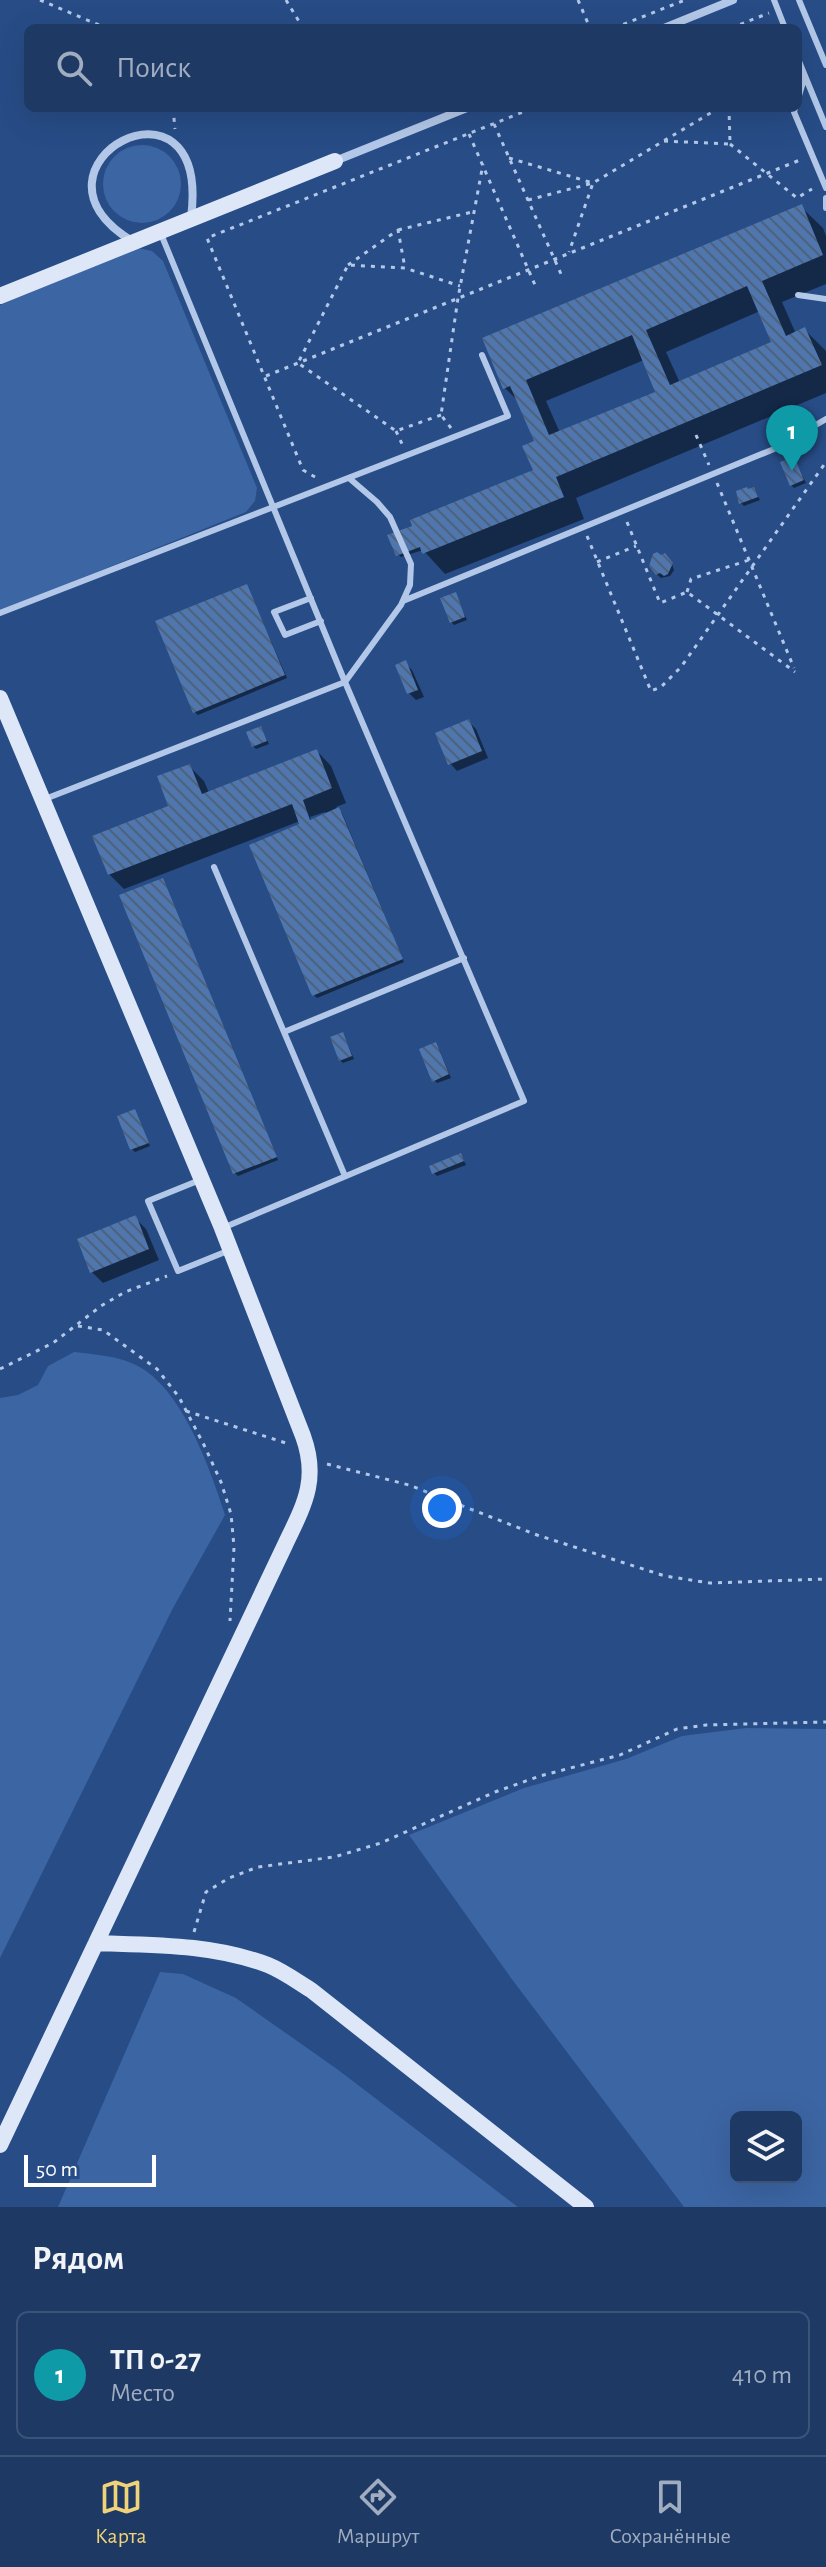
<!DOCTYPE html>
<html lang="ru">
<meta charset="utf-8">
<style>
:root{--surface:#1d3964;--page:#25406a;--text:#f1f3f6;--muted:#a0acbf;--line:#3b5378;--accent:#f0d378}
body{margin:0;font-family:"Alegreya Sans",sans-serif;background:var(--page);color:var(--text)}
.controls{position:absolute;right:24px;bottom:24px;display:grid;overflow:hidden;border-radius:12px;box-shadow:0 8px 32px #0002}
.controls button{width:72px;height:72px;display:grid;place-items:center;padding:0;border:0;border-bottom:2px solid var(--line);background:var(--surface);color:var(--text);font:40px sans-serif}
.scale{position:absolute;left:24px;bottom:20px;width:132px;box-sizing:border-box;padding-left:8px;border:4px solid #fff;border-top:0;font-size:22px;line-height:28px;white-space:nowrap;color:#fff;-webkit-text-stroke:6px #274c86;paint-order:stroke}
.you{position:absolute;left:442px;top:1508px;width:28px;height:28px;margin:-20px;border:6px solid #fff;border-radius:50%;background:#1a73e8;box-shadow:0 0 0 12px #1a73e833}
.badge{display:grid;place-items:center;width:52px;height:52px;border-radius:50%;background:var(--accent);color:#fff;font-size:26px;font-weight:700}
.pin{position:absolute;translate:-50% -66px;filter:drop-shadow(0 2px 4px #0008)}
.pin::after{content:'';position:absolute;top:42px;width:28px;height:24px;background:inherit;clip-path:polygon(0 0,100% 0,50% 100%)}
.list{margin:0;padding:0;list-style:none}
h2{display:flex;justify-content:space-between;align-items:center;height:104px;margin:0;padding:0 32px;font-size:34px}
h2 small{font-size:26px;font-weight:400;color:var(--muted)}
.list li{display:grid;grid-template-columns:52px 1fr auto;gap:24px;align-items:center;box-sizing:border-box;height:128px;margin:0 16px 16px;padding:0 16px;border:2px solid var(--line);border-radius:12px}
.list b{display:block;font-size:30px;white-space:nowrap}
.list p{margin:0;font-size:26px;white-space:nowrap;color:var(--muted)}
.list em{font-size:26px;font-style:normal;color:var(--muted)}
.icon{flex:none;width:44px;height:44px;fill:none;stroke:currentColor;stroke-width:2;stroke-linecap:round;stroke-linejoin:round}
.map{position:relative;flex:none;width:826px;height:2207px;overflow:hidden}
.search{position:absolute;background:var(--surface);box-shadow:0 8px 32px #0002;left:24px;right:24px;top:24px;height:88px;display:flex;align-items:center;gap:20px;box-sizing:border-box;padding:0 28px;border-radius:12px;color:var(--muted);font-size:30px}
.sheet{height:248px;background:var(--surface)}
nav{display:flex;justify-content:space-around;align-items:center;box-sizing:border-box;height:112px;border-top:2px solid var(--line);background:var(--surface);font-size:22px;color:var(--muted)}
nav a{display:grid;justify-items:center;gap:4px}
nav .on{color:var(--accent)}
.map>svg:first-child{display:block}
.grass{fill:#3c65a3;fill-rule:evenodd}
.shadow{fill:#0007;fill-rule:evenodd}
.building{fill:url(#building-back-hatch);fill-rule:evenodd}
.lines{fill:none;stroke-linecap:round;stroke-linejoin:round}
.path{stroke:#b3c8e8;stroke-width:3;stroke-dasharray:4 6;stroke-linecap:butt}
.lane{stroke:#b3c8e8;stroke-width:6}
.street{stroke:#b3c8e8;stroke-width:8}
.secondary{stroke:#dde7f7;stroke-width:16}
</style>
<div class="map">
<svg width="826" height="2207" viewBox="0 0 826 2207">
<defs>
<pattern id="building-back-hatch" width="6" height="6" patternUnits="userSpaceOnUse" patternTransform="scale(2)"><rect width="6" height="6" fill="#5076ae"/><path d="M-1 5l2 2M0 0l6 6M5-1l2 2" fill="none" stroke="#4e617d"/></pattern>
</defs>
<rect width="100%" height="100%" fill="#274c86"/>
<path class="grass" d="M103 184a39 39 0 1 1 78 0a39 39 0 1 1-78 0Z
M138 248 152 251 163 261 257 488 255 501 246 512 0 611V305Z
M74 1352C99 1355 125 1356 146 1371 185 1398 211 1471 225 1515L173 1608 0 1958V1398L18 1395 38 1385 48 1366Z
M746 1728 826 1729V2207H684L511 1978 409 1835 524 1788 626 1759 682 1736ZM736 2117H796V2177H736Z
M160 1972 183 1974 236 1998 337 2069 518 2207H58Z"/>
<path class="shadow" d="M801 207 823 228 826 236V284L782 302 796 334 805 330 826 351V393L576 498 584 519 445 574 423 550 401 557 398 554 535 471 536 443 519 402 505 388ZM760 311 774 343 680 383 666 352ZM644 360 658 393 560 433 546 401Z
M794 458 806 483 794 488 791 485Z
M754 489 760 500 744 506 741 503Z
M665 555 671 561 674 570 670 576 661 578 654 572Z
M247 586 287 678 198 715 195 712Z
M455 595 467 620 454 625 451 622Z
M405 663 412 670 424 697 416 700 409 693Z
M469 722 476 729 488 758 457 771 450 763Z
M261 728 269 744 256 749 253 746Z
M317 751 331 766 346 803 336 807 342 813 404 962 317 998 314 995 300 821 124 889 109 874 171 807 189 766 204 781 209 793ZM325 812 326 815 311 821 310 817Z
M162 880 278 1160 238 1176 235 1173Z
M343 1034 354 1059 343 1063 340 1060Z
M438 1047 451 1078 437 1083 434 1080Z
M134 1111 150 1146 135 1152 132 1149Z
M461 1155 466 1165 437 1176 434 1173 432 1167Z
M135 1218 146 1229 159 1260 103 1283 92 1272Z"/>
<path class="building" d="M802 204 823 255 762 281 786 336 805 327 822 365 556 477 564 497 422 554 420 547 396 556 387 535 412 526 410 520 533 470 522 446 534 441 510 386 503 389 482 338ZM747 286 771 342 670 385 646 330ZM632 335 655 392 549 435 526 380Z
M794 456 804 480 790 486 780 462Z
M747 487 748 489 754 487 758 497 739 504 736 491Z
M657 552 661 555 665 553 673 563 668 574 664 576 660 573 656 575 649 566 653 554Z
M247 584 285 675 193 713 155 621Z
M456 592 465 617 450 623 440 598Z
M406 660 418 690 407 694 395 665Z
M469 719 482 751 448 765 435 733Z
M261 726 267 741 252 747 246 732Z
M317 749 332 788 303 800 310 820 339 807 403 959 312 996 249 845 299 824 292 804 108 875 92 836 168 806 157 776 190 764 202 794Z
M163 878 277 1157 233 1174 119 895Z
M343 1032 352 1056 339 1061 330 1037Z
M436 1042 449 1074 432 1082 419 1049Z
M135 1109 149 1143 130 1150 117 1116Z
M461 1153 464 1161 432 1174 429 1166Z
M136 1215 149 1249 90 1273 77 1239Z"/>
<g class="lines">
<path class="path" d="M40 0 106 28
M286 0 303 28
M578 0 590 28
M614 28 685 0
M731 28 769 13
M173 108 175 129
M409 111 415 108
M494 124 561 274
M469 134 535 285
M664 141 730 144 729 108
M730 144 797 198 812 189
M509 158 593 183 569 252
M528 200 593 183 719 108
M398 230 472 212
M348 265 398 230 405 268
M266 376 800 160
M441 415 396 431 298 363 348 265 405 268 460 286
M451 428 441 415 458 298 483 164
M396 431 403 446
M696 435 709 465
M315 477 303 470 207 238 533 108
M717 483 794 668
M627 522 660 603 687 592 795 672
M587 536 651 691 661 687 681 667 826 462
M597 562 636 546
M687 592 691 579 749 560
M78 1326 103 1330 157 1369 179 1397 204 1445 221 1482 231 1514 234 1547 230 1621
M0 1369 53 1343 101 1306 125 1292 167 1276
M186 1411 289 1444
M327 1464 409 1485 537 1535 665 1576 710 1583 826 1579
M194 1932 206 1892 229 1878 258 1867 334 1857 381 1843 495 1792 540 1776 620 1755 677 1729 706 1725 826 1722"/>
<path class="lane" d="M774 0 785 28
M799 0 826 65
M798 59 826 127
M798 99 805 76
M795 108 794 112 826 188
M826 198V208
M161 234 345 682 524 1101 225 1227
M798 295 826 299
M311 598 274 612 285 635 321 621
M403 601 774 449 826 419
M0 613 508 416 482 355
M45 799 345 682 401 605 410 585 411 564 390 517 377 502 349 478
M214 867 345 1176
M284 1032 464 958
M200 1180 148 1201 178 1271 230 1250"/>
<path class="street" d="M664 28 733 0
M335 161 467 108
M132 241C8 166 212 56 191 218"/>
<path class="secondary" d="M0 296 335 161
M0 698 222 1228 303 1436C319 1480 304 1505 285 1545L0 2145
M96 1943C154 1945 213 1944 268 1965 283 1971 298 1982 311 1990L586 2207"/>
</g>
</svg>
<div class="controls">
<button><svg class="icon" aria-label="layers" viewBox="0 0 24 24"><path d="M12 4l9 5-9 5-9-5zM3 14l9 5 9-5"/></svg></button>
</div>
<div class="scale">50 m</div>
<div class="you"></div>
<div class="pin badge" style="left:792px;top:471px;background:#0f9aa8">1</div>
<div class="search"><svg class="icon" aria-label="search" viewBox="0 0 24 24"><circle cx="10" cy="10" r="6"/><path d="M15 15l6 6"/></svg>Поиск</div>
</div>
<section class="sheet">
<h2>Рядом<small></small></h2>
<ul class="list">
<li><span class="badge" style="background:#0f9aa8">1</span><div><b>ТП 0-27</b><p>Место</p></div><em>410 m</em></li>
</ul>
</section>
<nav>
<a class="on"><svg class="icon" aria-label="map" viewBox="0 0 24 24"><path d="M3 6l6-2 6 2 6-2v14l-6 2-6-2-6 2zM9 4v14M15 6v14"/></svg>Карта</a>
<a><svg class="icon" aria-label="directions" viewBox="0 0 24 24"><path d="M12 3l9 9-9 9-9-9zM9 14v-3h6M13 9l2 2-2 2"/></svg>Маршрут</a>
<a><svg class="icon" aria-label="saved" viewBox="0 0 24 24"><path d="M7 4h10v16l-5-4-5 4z"/></svg>Сохранённые</a>
</nav>
